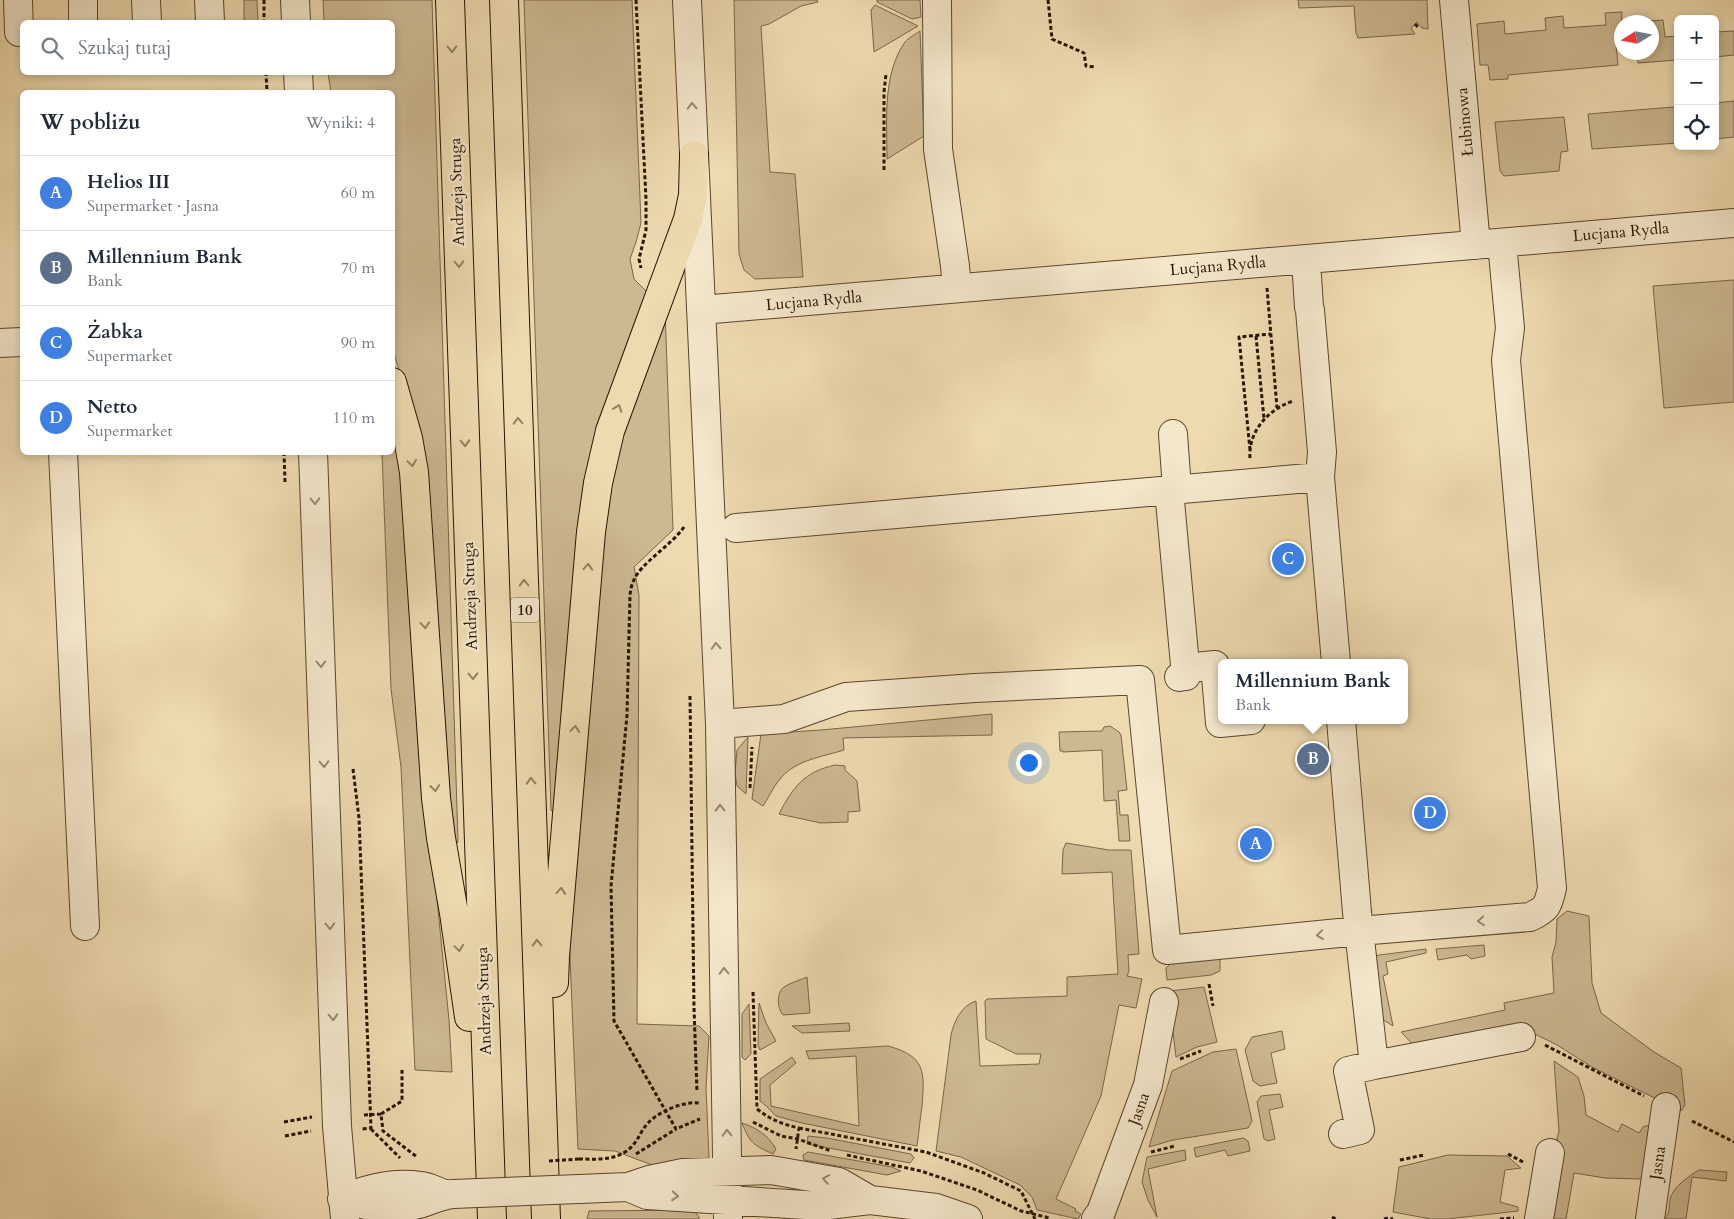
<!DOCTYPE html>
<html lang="pl">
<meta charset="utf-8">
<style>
:root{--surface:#fff;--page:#f2f2f3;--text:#1f2937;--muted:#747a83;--line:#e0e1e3;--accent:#db2777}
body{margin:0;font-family:Cardo,serif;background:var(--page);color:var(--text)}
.controls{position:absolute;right:15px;top:15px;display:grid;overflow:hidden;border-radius:8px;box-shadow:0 2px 8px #0003}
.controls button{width:45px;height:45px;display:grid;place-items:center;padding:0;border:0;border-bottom:1px solid var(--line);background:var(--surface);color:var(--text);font:25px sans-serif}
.compass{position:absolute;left:1614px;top:15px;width:45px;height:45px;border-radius:50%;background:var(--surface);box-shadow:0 2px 8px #0003;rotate:259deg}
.you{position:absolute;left:1028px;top:762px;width:18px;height:18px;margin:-12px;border:4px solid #fff;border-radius:50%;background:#1a73e8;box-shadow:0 0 0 8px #1a73e833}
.badge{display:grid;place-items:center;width:32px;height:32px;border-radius:50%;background:var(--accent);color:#fff;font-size:16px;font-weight:700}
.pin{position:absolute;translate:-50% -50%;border:2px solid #fff;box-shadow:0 1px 5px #0006}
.popup{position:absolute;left:1218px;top:659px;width:190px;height:65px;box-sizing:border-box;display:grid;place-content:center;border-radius:8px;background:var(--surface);filter:drop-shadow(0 1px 4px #0005);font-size:16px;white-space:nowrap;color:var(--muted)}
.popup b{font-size:19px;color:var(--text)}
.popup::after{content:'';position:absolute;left:50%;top:100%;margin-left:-10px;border:10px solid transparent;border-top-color:var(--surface)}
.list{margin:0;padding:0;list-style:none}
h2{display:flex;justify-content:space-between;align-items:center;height:65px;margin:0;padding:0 20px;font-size:21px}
h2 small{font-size:16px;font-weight:400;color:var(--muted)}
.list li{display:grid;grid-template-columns:32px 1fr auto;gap:15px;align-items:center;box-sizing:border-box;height:75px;padding:0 20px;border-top:1px solid var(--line)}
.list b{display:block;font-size:19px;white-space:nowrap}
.list p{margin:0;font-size:16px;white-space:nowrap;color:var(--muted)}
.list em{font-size:16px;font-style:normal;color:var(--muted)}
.icon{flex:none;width:28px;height:28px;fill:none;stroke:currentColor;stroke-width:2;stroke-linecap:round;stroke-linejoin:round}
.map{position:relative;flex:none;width:1734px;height:1219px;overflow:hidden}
.search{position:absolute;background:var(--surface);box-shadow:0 2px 8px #0003;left:20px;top:20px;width:375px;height:55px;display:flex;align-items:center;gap:12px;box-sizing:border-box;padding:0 18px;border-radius:8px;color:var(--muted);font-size:19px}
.panel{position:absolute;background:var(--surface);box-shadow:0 2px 8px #0003;left:20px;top:90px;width:375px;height:365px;border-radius:8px}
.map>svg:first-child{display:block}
.green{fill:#ccb891;stroke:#7a6648}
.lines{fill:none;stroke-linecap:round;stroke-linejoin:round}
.minor-casing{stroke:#59462c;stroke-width:30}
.major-casing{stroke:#271400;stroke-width:30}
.path{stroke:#271400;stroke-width:3;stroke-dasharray:4 2.5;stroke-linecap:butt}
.minor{stroke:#f4e7cb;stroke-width:28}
.major{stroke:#eedaaf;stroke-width:28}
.minor-bridge-casing{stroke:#59462c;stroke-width:30;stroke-linecap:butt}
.path-bridge{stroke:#271400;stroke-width:3;stroke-dasharray:4 2.5;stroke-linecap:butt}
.minor-bridge{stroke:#f4e7cb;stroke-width:28}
.oneway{stroke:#948160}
.oneway2{stroke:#988870}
.labels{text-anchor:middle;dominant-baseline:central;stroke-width:5;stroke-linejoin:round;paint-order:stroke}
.shield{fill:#f4e7cb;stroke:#64533d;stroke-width:1}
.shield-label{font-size:15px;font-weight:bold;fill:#271400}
.street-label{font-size:16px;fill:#271400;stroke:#f4e7cb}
</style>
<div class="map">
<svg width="1734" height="1219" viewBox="0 0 1734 1219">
<rect width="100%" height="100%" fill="#eedaaf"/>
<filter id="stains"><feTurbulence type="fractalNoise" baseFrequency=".004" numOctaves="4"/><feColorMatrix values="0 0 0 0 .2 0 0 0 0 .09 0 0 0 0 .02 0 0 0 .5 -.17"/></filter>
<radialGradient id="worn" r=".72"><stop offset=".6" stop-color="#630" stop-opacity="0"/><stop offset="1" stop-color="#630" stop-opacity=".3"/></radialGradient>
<path class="green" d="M244 0H257L258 22H244Z
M323 0H432L458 842 455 845 409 403 393 350 392 92H331L328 73 392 72V22H324Z
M524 0H632L641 223 636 242 630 259 634 279 665 310 673 530 634 567 639 595 637 1024 699 1026 709 1036 706 1088 709 1158 652 1165 615 1151 578 1149 569 934 555 814 551 810Z
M734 0H817L818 2 801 6 769 24 761 26 770 172 795 174 803 277 755 279 744 270 739 254Z
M877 0H920L921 17 912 19 877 2Z
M1298 0H1427L1428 29 1422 28 1417 22 1411 28 1415 34 1358 38 1356 33 1354 6 1299 8Z
M875 5 918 26 874 52 871 10Z
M1622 12 1621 44 1616 45 1618 65 1508 75V79L1490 80 1488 65H1480L1477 24 1504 21 1505 34 1546 30 1545 18 1563 16 1564 28 1606 25 1605 13Z
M1663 20 1665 37 1678 36V60L1638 63 1637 53 1652 52V22H1639Z
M920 31 924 136 887 159C887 122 882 75 905 42 908 38 916 34 920 31Z
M1734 31V55L1715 57V32Z
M1734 101V137L1715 139V103Z
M1674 107 1678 143 1592 149 1588 114Z
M1564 117 1568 151 1561 152 1559 171 1504 176 1500 171 1495 122Z
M1734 280V402L1664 408 1653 286Z
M393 418 399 445 427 799 449 1020 452 1072 415 1070 401 767 391 689 382 453 392 452Z
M992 714V735L843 738 844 750C822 757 795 760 780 779 773 787 769 797 763 806L752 799 761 734 821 730Z
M1110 726 1119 732 1121 735 1127 790 1118 791 1120 815H1128L1130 841H1119L1116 800 1104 801 1102 750 1063 752V751H1060L1059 732 1102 731 1104 727Z
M748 737 746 794 737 786 735 773 737 750Z
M835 765 845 766V770L857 781 860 811 848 812V822L821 823 779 814C793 787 804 772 835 765Z
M1066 843 1109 850H1131L1139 954 1128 955 1129 971 1127 976 1142 979 1136 1008 1119 1005 1101 1096 1056 1199 1076 1209 1075 1211 1081 1214 1078 1219 1037 1210 1032 1197 1020 1185 961 1157 936 1151 951 1035C954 1021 962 1005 976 1001L980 1066 1039 1064 1041 1054H1016L986 1039 985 1001 987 999 1067 996V977L1118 974 1112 872 1062 874 1063 850Z
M1567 911 1589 916 1592 983 1601 1013 1654 1052 1681 1068 1685 1105 1681 1111 1592 1067 1557 1045 1527 1030 1420 1052 1401 1032 1505 1010 1504 1003 1554 993 1552 957 1556 942 1557 919Z
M1484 945 1485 956 1471 959 1467 955 1438 960 1436 949Z
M1426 949V953L1386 962 1388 974 1383 976 1393 1026 1382 1019 1372 956Z
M1220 959V971L1211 975 1167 980 1166 968 1172 962Z
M807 977 810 1013 783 1015C777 1008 776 993 784 987 790 983 800 980 807 977Z
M1204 987 1217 1042 1197 1047 1176 1057 1172 1024 1170 991Z
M759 1003 766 1023 776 1041 760 1050 758 1045Z
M749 1004 751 1054 745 1060 742 1057V1014Z
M849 1023 850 1031 802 1033 792 1026Z
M1282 1031 1285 1049 1271 1053 1277 1083 1260 1086 1253 1081 1245 1050 1252 1037Z
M888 1046C925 1056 925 1071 922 1106 920 1119 919 1132 917 1146L802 1123 776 1116 765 1105 760 1101V1079L792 1057 796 1063 770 1085 771 1106 859 1126 856 1056 809 1059 806 1051Z
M1236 1049 1252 1121 1248 1128 1173 1140 1149 1147 1172 1071 1213 1052Z
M1554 1061 1578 1077 1584 1096 1586 1115 1618 1132 1622 1124 1639 1133 1643 1127 1649 1125C1648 1142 1649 1164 1641 1179L1605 1178 1574 1173 1566 1219H1551L1554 1151 1559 1131Z
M1280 1094 1283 1107 1269 1110 1275 1139 1268 1141 1264 1139 1257 1102 1261 1096Z
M742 1123C757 1128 768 1135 776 1149L773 1154C753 1145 750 1143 742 1123Z
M808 1136 827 1138 911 1154 914 1158 910 1163 807 1144Z
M1243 1138 1248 1141 1250 1151 1228 1156 1225 1150 1196 1157 1194 1148Z
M1185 1150 1186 1160 1148 1169 1157 1217 1148 1200 1142 1182 1147 1157Z
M808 1152 892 1167 901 1171 887 1175 804 1160 803 1155Z
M1448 1155 1507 1156 1521 1168 1505 1170 1500 1202 1518 1207V1211L1447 1219H1431L1393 1212 1399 1167Z
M1699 1170 1727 1172 1726 1181 1692 1177 1686 1219H1665C1670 1212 1669 1207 1670 1199 1673 1187 1689 1176 1699 1170Z
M691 1210 697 1214 700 1219H587L589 1211Z"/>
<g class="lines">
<g class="minor-casing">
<path id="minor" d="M18 0 19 32
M83 0V22
M146 0 147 22
M209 0 210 22
M295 0 296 22
M687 0 720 724 728 1219
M937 0 938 149 955 266 957 288
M1454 0 1476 245
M298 72 299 92
M1307 276 1309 307
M701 310 1734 223
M1310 310 1322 452 1320 477 1336 663
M0 343 22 342
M1173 434 1177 489
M63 452 85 926
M313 452 337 1126 345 1219
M1169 490 1186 676 1179 677
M736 528 1320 477
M1185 668 1215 665 1220 723 1251 720
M1341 720 1357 912 1374 1065 1521 1037
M720 724 784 719 846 697 975 688 1140 680 1167 950 1359 931 1530 917C1547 909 1548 906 1552 888L1506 360 1510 328 1502 243
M1343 1134 1360 1130 1348 1071 1374 1065
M628 1187 647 1195 821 1206 870 1200 936 1208 968 1219
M579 1189 628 1187 649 1180 683 1173 771 1170 839 1182 870 1200
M342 1199C367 1207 394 1210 419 1204 430 1201 441 1195 453 1194
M344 1199C368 1188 394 1182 421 1186 429 1187 438 1192 447 1195
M1096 1219 1101 1212 1148 1085 1164 1002
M1539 1219 1550 1153
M1650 1219 1666 1107"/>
</g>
<g class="major-casing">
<path id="major" d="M450 0 492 1219
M504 0 546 1219
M392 382 408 438 414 472 436 798 441 838 454 913 469 1017
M554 983 555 956 591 532 598 483 610 431 688 219 693 195 694 155"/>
</g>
<path class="path" d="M264 0V22
M636 0 646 199V230L639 259 641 268
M1048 0 1052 39 1084 53 1086 66 1095 67
M1415 24 1419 28
M266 72 267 92
M884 170V92L886 74
M1267 288 1277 408
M1256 336 1264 419
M1250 450 1239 337 1271 334
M284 452 285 482
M1250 458C1248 431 1269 409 1293 401
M684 527C671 546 640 563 633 582 631 586 631 590 630 594L627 715 611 886 614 1021 676 1129 700 1119
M690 696 694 1008 697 1092
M353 769 359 818 371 1128 362 1129
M750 788 752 747
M1209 984 1213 1006
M753 992 757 1109
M1545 1045 1644 1096
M1180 1059 1201 1051
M757 1109C771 1120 782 1124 799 1128L796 1149
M381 1114 402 1101V1070
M364 1115 381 1114 383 1131 417 1157
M1692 1121 1734 1142
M284 1122 312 1117
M753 1122 781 1136 798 1139 831 1151
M799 1128 926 1152 984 1173 1021 1191 1035 1219
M371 1129 400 1158
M285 1136 311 1131
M1151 1152 1175 1146
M636 1154 676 1129
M1508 1154 1523 1162
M847 1155 921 1171 977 1190 1021 1211 1046 1217 1050 1219
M579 1159C594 1159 611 1161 625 1152 638 1144 639 1132 649 1122 660 1111 684 1101 699 1103
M1400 1160 1424 1155
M1332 1217 1336 1219
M1384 1219 1388 1218 1393 1219
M1500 1219 1514 1218"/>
<use href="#minor" class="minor"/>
<use href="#major" class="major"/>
<g class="minor-bridge-casing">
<path id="minor-bridge" d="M453 1194 579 1189"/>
</g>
<path class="path-bridge" d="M549 1161 579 1159"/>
<use href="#minor-bridge" class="minor-bridge"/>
</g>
<defs><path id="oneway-chevron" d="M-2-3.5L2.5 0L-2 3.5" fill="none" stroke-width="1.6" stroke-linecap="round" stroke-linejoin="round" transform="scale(1.25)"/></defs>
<g class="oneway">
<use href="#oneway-chevron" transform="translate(452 49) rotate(88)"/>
<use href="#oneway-chevron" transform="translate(459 264) rotate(88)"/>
<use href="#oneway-chevron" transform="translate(618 408) rotate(-71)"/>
<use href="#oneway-chevron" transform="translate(518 421) rotate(-92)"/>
<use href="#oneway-chevron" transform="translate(465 443) rotate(88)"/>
<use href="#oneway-chevron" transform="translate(412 463) rotate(82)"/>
<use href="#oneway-chevron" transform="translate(588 567) rotate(-86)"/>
<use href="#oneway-chevron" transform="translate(524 583) rotate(-92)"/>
<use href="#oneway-chevron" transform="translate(425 625) rotate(86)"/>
<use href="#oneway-chevron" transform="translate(473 676) rotate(88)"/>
<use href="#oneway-chevron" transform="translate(575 729) rotate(-85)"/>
<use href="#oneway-chevron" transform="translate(531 781) rotate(-92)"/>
<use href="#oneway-chevron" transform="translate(435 788) rotate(84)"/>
<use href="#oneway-chevron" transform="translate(561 891) rotate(-85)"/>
<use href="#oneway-chevron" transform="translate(537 943) rotate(-92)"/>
<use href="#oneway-chevron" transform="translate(459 948) rotate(82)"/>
</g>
<g class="oneway2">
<use href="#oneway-chevron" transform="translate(692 106) rotate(-93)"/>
<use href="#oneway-chevron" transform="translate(315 501) rotate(88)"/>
<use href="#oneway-chevron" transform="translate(716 646) rotate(-93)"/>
<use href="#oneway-chevron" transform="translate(321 664) rotate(88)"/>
<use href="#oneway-chevron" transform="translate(324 764) rotate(88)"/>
<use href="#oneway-chevron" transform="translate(720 808) rotate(-91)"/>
<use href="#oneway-chevron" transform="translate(1481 921) rotate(175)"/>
<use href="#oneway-chevron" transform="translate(330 926) rotate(88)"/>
<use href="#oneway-chevron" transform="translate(1320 935) rotate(174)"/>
<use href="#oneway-chevron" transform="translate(724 971) rotate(-91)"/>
<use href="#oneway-chevron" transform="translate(333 1017) rotate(88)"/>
<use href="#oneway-chevron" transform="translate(727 1133) rotate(-91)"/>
<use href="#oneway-chevron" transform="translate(826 1179) rotate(-169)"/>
<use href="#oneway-chevron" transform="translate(675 1196) rotate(4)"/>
</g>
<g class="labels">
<rect class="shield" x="511" y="597.5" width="28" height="25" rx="4"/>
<g class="shield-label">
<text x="525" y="610">10</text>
</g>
<g class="street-label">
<text transform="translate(1465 122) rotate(-95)">Łubinowa</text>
<text transform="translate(457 192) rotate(-92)">Andrzeja Struga</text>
<text transform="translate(1621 232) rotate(-5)">Lucjana Rydla</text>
<text transform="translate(1218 266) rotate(-5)">Lucjana Rydla</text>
<text transform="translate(814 301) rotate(-5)">Lucjana Rydla</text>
<text transform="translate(470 596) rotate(-92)">Andrzeja Struga</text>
<text transform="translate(484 1001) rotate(-92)">Andrzeja Struga</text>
<text transform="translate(1139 1109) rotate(-70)">Jasna</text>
<text transform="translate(1658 1163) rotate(-82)">Jasna</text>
</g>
</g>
<rect width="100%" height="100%" filter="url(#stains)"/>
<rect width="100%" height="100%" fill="url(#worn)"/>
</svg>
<div class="controls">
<button>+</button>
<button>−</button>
<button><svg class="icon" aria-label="locate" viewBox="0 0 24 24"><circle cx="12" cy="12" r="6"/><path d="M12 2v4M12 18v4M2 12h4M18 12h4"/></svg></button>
</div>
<svg class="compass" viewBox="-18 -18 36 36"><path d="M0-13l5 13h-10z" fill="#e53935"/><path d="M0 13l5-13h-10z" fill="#747a83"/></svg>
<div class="you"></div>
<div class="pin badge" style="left:1256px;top:844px;background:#3f7fe0">A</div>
<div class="pin badge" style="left:1313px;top:759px;background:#5c6f8a">B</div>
<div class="popup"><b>Millennium Bank</b>Bank</div>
<div class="pin badge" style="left:1288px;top:559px;background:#3f7fe0">C</div>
<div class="pin badge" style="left:1430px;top:813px;background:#3f7fe0">D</div>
<div class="search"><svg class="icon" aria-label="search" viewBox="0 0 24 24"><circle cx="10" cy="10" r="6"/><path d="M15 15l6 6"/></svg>Szukaj tutaj</div>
<section class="panel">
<h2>W pobliżu<small>Wyniki: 4</small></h2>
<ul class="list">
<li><span class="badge" style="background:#3f7fe0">A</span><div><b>Helios III</b><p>Supermarket · Jasna</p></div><em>60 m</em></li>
<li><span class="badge" style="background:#5c6f8a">B</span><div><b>Millennium Bank</b><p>Bank</p></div><em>70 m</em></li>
<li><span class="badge" style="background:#3f7fe0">C</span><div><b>Żabka</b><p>Supermarket</p></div><em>90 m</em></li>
<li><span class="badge" style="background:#3f7fe0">D</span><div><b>Netto</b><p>Supermarket</p></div><em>110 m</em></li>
</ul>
</section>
</div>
